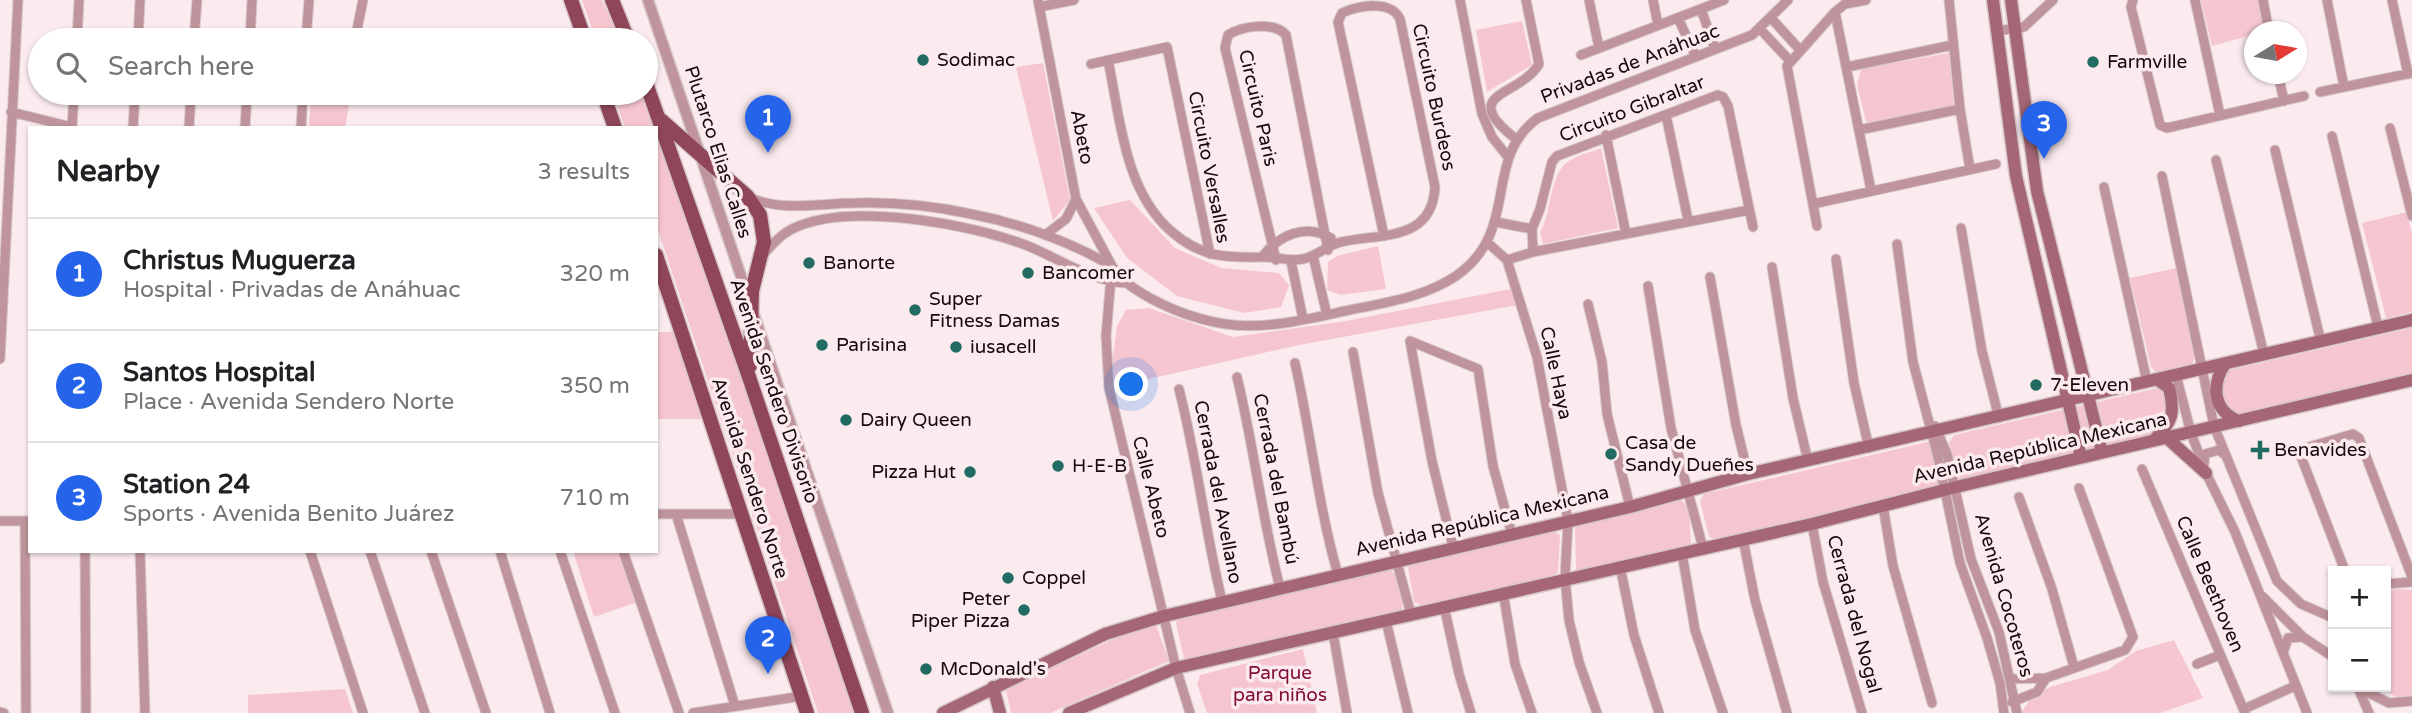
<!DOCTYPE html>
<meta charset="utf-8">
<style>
:root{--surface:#fff;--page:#f2f2f2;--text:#202124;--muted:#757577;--line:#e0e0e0;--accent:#2563eb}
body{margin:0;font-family:"Varela Round",sans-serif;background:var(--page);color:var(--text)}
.controls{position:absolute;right:21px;bottom:21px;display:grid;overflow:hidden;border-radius:0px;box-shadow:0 2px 5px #0004}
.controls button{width:63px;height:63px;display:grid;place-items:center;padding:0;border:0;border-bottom:2px solid var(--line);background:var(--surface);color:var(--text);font:35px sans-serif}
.compass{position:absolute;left:2244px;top:21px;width:63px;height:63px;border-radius:50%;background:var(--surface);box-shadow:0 2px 5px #0004;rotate:79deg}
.you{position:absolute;left:1132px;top:385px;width:24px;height:24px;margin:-18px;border:5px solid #fff;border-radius:50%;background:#1a73e8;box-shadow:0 0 0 10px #1a73e833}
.badge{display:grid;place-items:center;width:46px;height:46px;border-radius:50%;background:var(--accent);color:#fff;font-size:23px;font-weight:700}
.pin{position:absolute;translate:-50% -58px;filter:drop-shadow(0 2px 4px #0008)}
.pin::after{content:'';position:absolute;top:37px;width:24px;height:21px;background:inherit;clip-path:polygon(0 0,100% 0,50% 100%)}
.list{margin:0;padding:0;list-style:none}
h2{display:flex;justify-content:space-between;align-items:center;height:91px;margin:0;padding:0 28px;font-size:30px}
h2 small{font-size:23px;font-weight:400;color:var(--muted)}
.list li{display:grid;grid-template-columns:46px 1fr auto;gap:21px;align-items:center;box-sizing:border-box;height:112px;padding:0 28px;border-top:2px solid var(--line)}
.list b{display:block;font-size:26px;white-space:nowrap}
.list p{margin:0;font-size:23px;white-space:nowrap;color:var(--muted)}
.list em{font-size:23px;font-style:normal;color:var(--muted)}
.icon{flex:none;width:38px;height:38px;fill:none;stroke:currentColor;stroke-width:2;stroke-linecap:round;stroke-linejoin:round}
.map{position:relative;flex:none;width:2412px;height:713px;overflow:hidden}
.search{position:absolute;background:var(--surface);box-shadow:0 2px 5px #0004;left:28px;top:28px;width:630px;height:77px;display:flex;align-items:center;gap:18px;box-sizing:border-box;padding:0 24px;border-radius:38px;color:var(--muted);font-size:26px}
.panel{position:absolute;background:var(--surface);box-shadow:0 2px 5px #0004;left:28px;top:126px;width:630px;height:427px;border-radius:0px}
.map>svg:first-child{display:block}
.green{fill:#f6c6d0}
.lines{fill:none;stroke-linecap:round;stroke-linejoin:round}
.minor-casing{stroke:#d6c7ca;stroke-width:11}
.tertiary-casing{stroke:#d6c7ca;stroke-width:13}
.secondary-casing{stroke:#d6c7ca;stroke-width:15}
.primary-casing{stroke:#d6c7ca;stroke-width:17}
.minor{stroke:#c0949c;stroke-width:9}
.tertiary{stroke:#c0949c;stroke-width:10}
.secondary{stroke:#a56775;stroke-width:12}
.primary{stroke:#904659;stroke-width:14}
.poi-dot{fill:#216b63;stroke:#fbebee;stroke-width:2.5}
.labels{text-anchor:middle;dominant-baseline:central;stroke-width:7;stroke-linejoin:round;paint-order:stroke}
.poi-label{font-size:19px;fill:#160a0c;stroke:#fbebee;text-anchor:start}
.street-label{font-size:19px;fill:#160a0c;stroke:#fbebee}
.park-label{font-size:19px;fill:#830e3b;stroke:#fbebee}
</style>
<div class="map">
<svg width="2412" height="713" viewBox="0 0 2412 713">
<rect width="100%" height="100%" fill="#fbebee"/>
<path class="green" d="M582 0H602L620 40H596Z
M2201 0H2259L2266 31 2212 46Z
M1522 21 1532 65 1487 92 1476 30Z
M1949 53 1954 105 1867 125 1857 85 1861 69Z
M1043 63 1070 200 1053 221 1016 67Z
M311 93H351L345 128H309Z
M613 93H642L655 128H625Z
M656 130 762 425 854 713H818L656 224Z
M1601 148 1618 228 1543 244 1540 232C1552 213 1549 173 1569 161 1578 155 1591 152 1601 148Z
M1130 200 1175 248 1221 268 1279 273 1289 285 1281 307 1244 313 1177 296 1127 258 1094 208Z
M2407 212 2412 234V312L2386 318 2362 223Z
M1378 246 1386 289 1341 295 1327 290 1328 262 1337 256Z
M2176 268 2196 353 2190 369 2157 373 2151 367 2130 278Z
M1521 287 1523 304 1299 345 1109 388 1117 326 1126 310 1149 308 1233 337 1346 321Z
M2412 328V374L2233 417C2218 405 2221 387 2227 371Z
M656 332H674L702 419H656Z
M2162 387 2172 409 2153 415 2156 430 2148 438 1961 480 1957 476 1949 443 1954 435Z
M1928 442 1934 446 1939 486 1936 488 1716 540 1709 537 1700 501 1704 494Z
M1681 500 1689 508 1691 545 1576 571 1575 526Z
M1552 530 1560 535 1558 572 1552 578 1427 607 1414 602 1408 567 1415 561Z
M573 551H622L638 602 594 617Z
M1390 569C1400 578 1406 599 1401 611L1189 662 1184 659 1176 623 1179 616Z
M2396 589 2412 590V695L2399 699 2380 687H2386V592Z
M1156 625 1169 661 1050 713H1011L1006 690 1109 641Z
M2174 640 2203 698 2160 713H2021L2031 698 2050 687 2108 670 2136 651Z
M1303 649 1317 713H1207L1197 684 1200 675Z
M345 689 353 713H248V695Z"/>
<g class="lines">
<g class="minor-casing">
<path id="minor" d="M1038 0 1076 199 1112 266 1106 336 1109 388 1176 668 1190 713
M1460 0 1482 114 1492 137 1508 157
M1589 0 1599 48
M1653 0 1658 25
M1949 0 1960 109 1970 169
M2133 0 2131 7 2160 125 2167 128 2304 96
M2195 0 2220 115
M2263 0 2269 32
M2327 0 2344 87
M2392 0 2408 74
M1039 7 1074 0
M1701 9 1715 49
M1835 12 1871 190
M1678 18 1696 57
M1771 18 1800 50
M1761 30 1790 61
M1996 31 2024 27 2053 0
M77 40 79 0
M138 40 140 0
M194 40 197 0
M250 40 252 0
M306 40 309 0
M355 40 363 0
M1581 55 1724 0
M1108 60C1120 117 1124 191 1172 232 1201 257 1225 258 1261 257 1275 256 1288 262 1303 259 1317 256 1328 245 1341 242 1381 233 1432 242 1435 187L1400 19C1391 0 1360 5 1342 13L1338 22 1384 236
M1091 64 1167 47 1210 254
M1847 67 1953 45
M2278 74 2284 101
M2320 92 2412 73
M11 112 72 127
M1666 115 1688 220
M72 128 74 93
M133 128 135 93
M189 128 191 93
M245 128 247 93
M301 128 303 93
M2390 128 2412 216
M1859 130 1960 109
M1606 135 1626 234
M2332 136 2378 327
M1516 139C1456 92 1520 97 1539 64L1526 0
M2275 150 2321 342
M2216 160 2264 354
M2162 176 2214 426 2277 581 2301 604 2333 618
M2104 187 2147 382
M751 198C783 212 822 203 856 203 894 202 934 206 971 214 1018 223 1069 241 1110 265 1117 270 1121 279 1128 284 1155 304 1192 319 1225 324 1264 330 1308 319 1345 311 1383 303 1423 298 1456 276 1522 230 1481 159 1538 118L1752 35 1788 0
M1813 204 1996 164
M1496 222 1532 229
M1817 226 1787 66 1835 12 1845 4 1866 0
M1961 228 1982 351 1999 418
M1045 235 1066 219 1076 199
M1488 243 1507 260 1537 357 1568 521 1565 578 1569 620 1579 662 1597 713
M1897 244 1913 362 1938 457 1960 563 1987 638 2000 683 2004 713
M1533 252 1532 229 1540 209 1552 162 1557 156 1718 95 1723 97 1728 106 1753 227
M764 254C772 244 780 235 792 229 847 201 972 224 1028 246 1060 259 1092 282 1127 283
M1313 256 1327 315
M1262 257C1279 235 1305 223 1331 238
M1836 259 1854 383 1869 448
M1276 260 1225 48 1228 35C1242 26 1274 21 1286 35L1328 250
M1507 260 1533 252 1749 210
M1291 261 1303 319
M1772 267 1793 398 1808 461
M1710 277 1736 425 1748 474
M1648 286 1671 428 1703 548
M1588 304 1602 362 1607 414 1630 507
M1410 341 1478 369 1493 466 1512 535
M1410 341 1432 461 1453 547
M1353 352 1378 493 1411 614
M0 359 18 0
M1295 363C1311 434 1318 505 1338 575
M2176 375 2191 433 2206 473 2235 532 2307 713
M1237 377C1254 447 1262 518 1280 588
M1179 389C1197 459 1205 531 1222 601
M1935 426 1947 454 1971 559 1999 632 2017 713
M2204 464 2205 454 2219 450 2225 455
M2142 469 2245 713
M2019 497 2052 589 2074 667
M1883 506 1893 566 1932 703
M656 514H742
M676 514 735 706
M0 521H30
M25 521 26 713
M1812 524 1823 582 1862 713
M1743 539 1755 600 1787 713
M85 551 86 713
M140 551 145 713
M310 551 363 713
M370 551 425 713
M431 551 486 713
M500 551 550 713
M560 551 615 713
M623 551 679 713
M1682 553 1695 630 1723 713
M1620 566 1634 635 1659 713
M2345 571 2300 454 2302 449 2353 434 2359 438 2412 577
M2386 584 2412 582
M1503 592 1515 664 1532 713
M2262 596 2303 637 2333 657
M1444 606 1459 674 1471 713
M1386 621 1408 713
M1333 633 1347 713
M2283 653 2288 638 2303 637
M2197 664 2220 655
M2011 679 2046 678 2125 650 2133 637 2079 488
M2357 687 2389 703 2412 701
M2358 688 2369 713
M2012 702 2037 692 2046 678
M2244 709 2295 686
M0 712 4 713
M693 713 802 696"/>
</g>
<g class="tertiary-casing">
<path id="tertiary" d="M648 0 888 713"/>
</g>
<g class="secondary-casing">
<path id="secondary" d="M1993 0 2016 176 2081 457
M2011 0 2037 191 2102 452
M2225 364C2211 385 2213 411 2239 421
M2167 438 2206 473
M2155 439C2173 421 2175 413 2169 388L2158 380
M993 687 1000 713
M943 713 1105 634 1164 616 1630 507 1748 474 2412 320
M1069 713 1176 668 1812 524 1956 487 2412 380"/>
</g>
<g class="primary-casing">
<path id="primary" d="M571 0 585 40
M612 0 628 40
M646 83 749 377 862 713
M603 93 615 128
M661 120 747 196 760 215 764 242 752 291 750 366
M656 255 807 713"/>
</g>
<use href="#minor" class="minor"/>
<use href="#tertiary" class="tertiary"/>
<use href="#secondary" class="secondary"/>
<use href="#primary" class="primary"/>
</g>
<g class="poi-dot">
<circle cx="923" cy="60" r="7"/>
<circle cx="2093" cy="62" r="7"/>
<circle cx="809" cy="263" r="7"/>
<circle cx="1028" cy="273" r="7"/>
<circle cx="915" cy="310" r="7"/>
<circle cx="822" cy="345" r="7"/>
<circle cx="956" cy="347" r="7"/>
<circle cx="2036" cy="385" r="7"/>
<circle cx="846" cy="420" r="7"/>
<path d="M2256.5 439.5h7v7h7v7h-7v7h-7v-7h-7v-7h7z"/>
<circle cx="1611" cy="454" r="7"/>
<circle cx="1058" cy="466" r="7"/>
<circle cx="970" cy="472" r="7"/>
<circle cx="1008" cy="578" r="7"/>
<circle cx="1024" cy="610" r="7"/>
<circle cx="926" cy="669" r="7"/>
</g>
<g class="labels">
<g class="poi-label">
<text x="937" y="60">Sodimac</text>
<text x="2107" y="62">Farmville</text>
<text x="823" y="263">Banorte</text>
<text x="1042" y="273">Bancomer</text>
<text x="929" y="299">Super<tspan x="929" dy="22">Fitness Damas</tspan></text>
<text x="836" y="345">Parisina</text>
<text x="970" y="347">iusacell</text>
<text x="2050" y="385">7-Eleven</text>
<text x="860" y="420">Dairy Queen</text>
<text x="1625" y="443">Casa de<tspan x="1625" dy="22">Sandy Dueñes</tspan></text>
<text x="2274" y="450">Benavides</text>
<text x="1072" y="466">H-E-B</text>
<text x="956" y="472" text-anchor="end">Pizza Hut</text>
<text x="1022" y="578">Coppel</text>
<text x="1010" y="599" text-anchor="end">Peter<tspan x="1010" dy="22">Piper Pizza</tspan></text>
<text x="940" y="669">McDonald's</text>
</g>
<g class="street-label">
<text transform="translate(1630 64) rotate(-21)">Privadas de Anáhuac</text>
<text transform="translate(1434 97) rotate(78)">Circuito Burdeos</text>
<text transform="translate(1258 108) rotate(77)">Circuito Paris</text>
<text transform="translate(1632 109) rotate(-21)">Circuito Gibraltar</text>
<text transform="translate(1082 137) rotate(79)">Abeto</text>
<text transform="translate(718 152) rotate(72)">Plutarco Elias Calles</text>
<text transform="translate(1209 167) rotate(79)">Circuito Versalles</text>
<text transform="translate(1556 373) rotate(78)">Calle Haya</text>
<text transform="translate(774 391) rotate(71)">Avenida Sendero Divisorio</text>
<text transform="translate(2040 448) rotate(-13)">Avenida República Mexicana</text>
<text transform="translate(750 478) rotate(72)">Avenida Sendero Norte</text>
<text transform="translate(1276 479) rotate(79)">Cerrada del Bambú</text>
<text transform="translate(1151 487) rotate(76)">Calle Abeto</text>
<text transform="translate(1218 492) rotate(79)">Cerrada del Avellano</text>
<text transform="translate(1482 521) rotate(-13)">Avenida República Mexicana</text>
<text transform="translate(2210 584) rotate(67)">Calle Beethoven</text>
<text transform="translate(2004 595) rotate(74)">Avenida Cocoteros</text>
<text transform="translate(1854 614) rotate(75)">Cerrada del Nogal</text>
</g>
<g class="park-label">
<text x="1280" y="673">Parque<tspan x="1280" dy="22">para niños</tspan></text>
</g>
</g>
</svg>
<div class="controls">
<button>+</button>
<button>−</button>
</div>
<svg class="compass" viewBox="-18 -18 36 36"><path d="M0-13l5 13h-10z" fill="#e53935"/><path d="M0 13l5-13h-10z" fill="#757577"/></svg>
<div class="you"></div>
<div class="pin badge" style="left:768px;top:153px">1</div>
<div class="pin badge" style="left:768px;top:674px">2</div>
<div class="pin badge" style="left:2044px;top:159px">3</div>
<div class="search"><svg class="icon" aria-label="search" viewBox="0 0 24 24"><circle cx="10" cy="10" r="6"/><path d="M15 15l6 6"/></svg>Search here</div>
<section class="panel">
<h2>Nearby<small>3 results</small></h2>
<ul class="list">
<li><span class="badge">1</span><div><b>Christus Muguerza</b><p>Hospital · Privadas de Anáhuac</p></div><em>320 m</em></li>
<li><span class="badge">2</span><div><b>Santos Hospital</b><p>Place · Avenida Sendero Norte</p></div><em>350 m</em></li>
<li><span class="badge">3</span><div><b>Station 24</b><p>Sports · Avenida Benito Juárez</p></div><em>710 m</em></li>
</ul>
</section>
</div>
